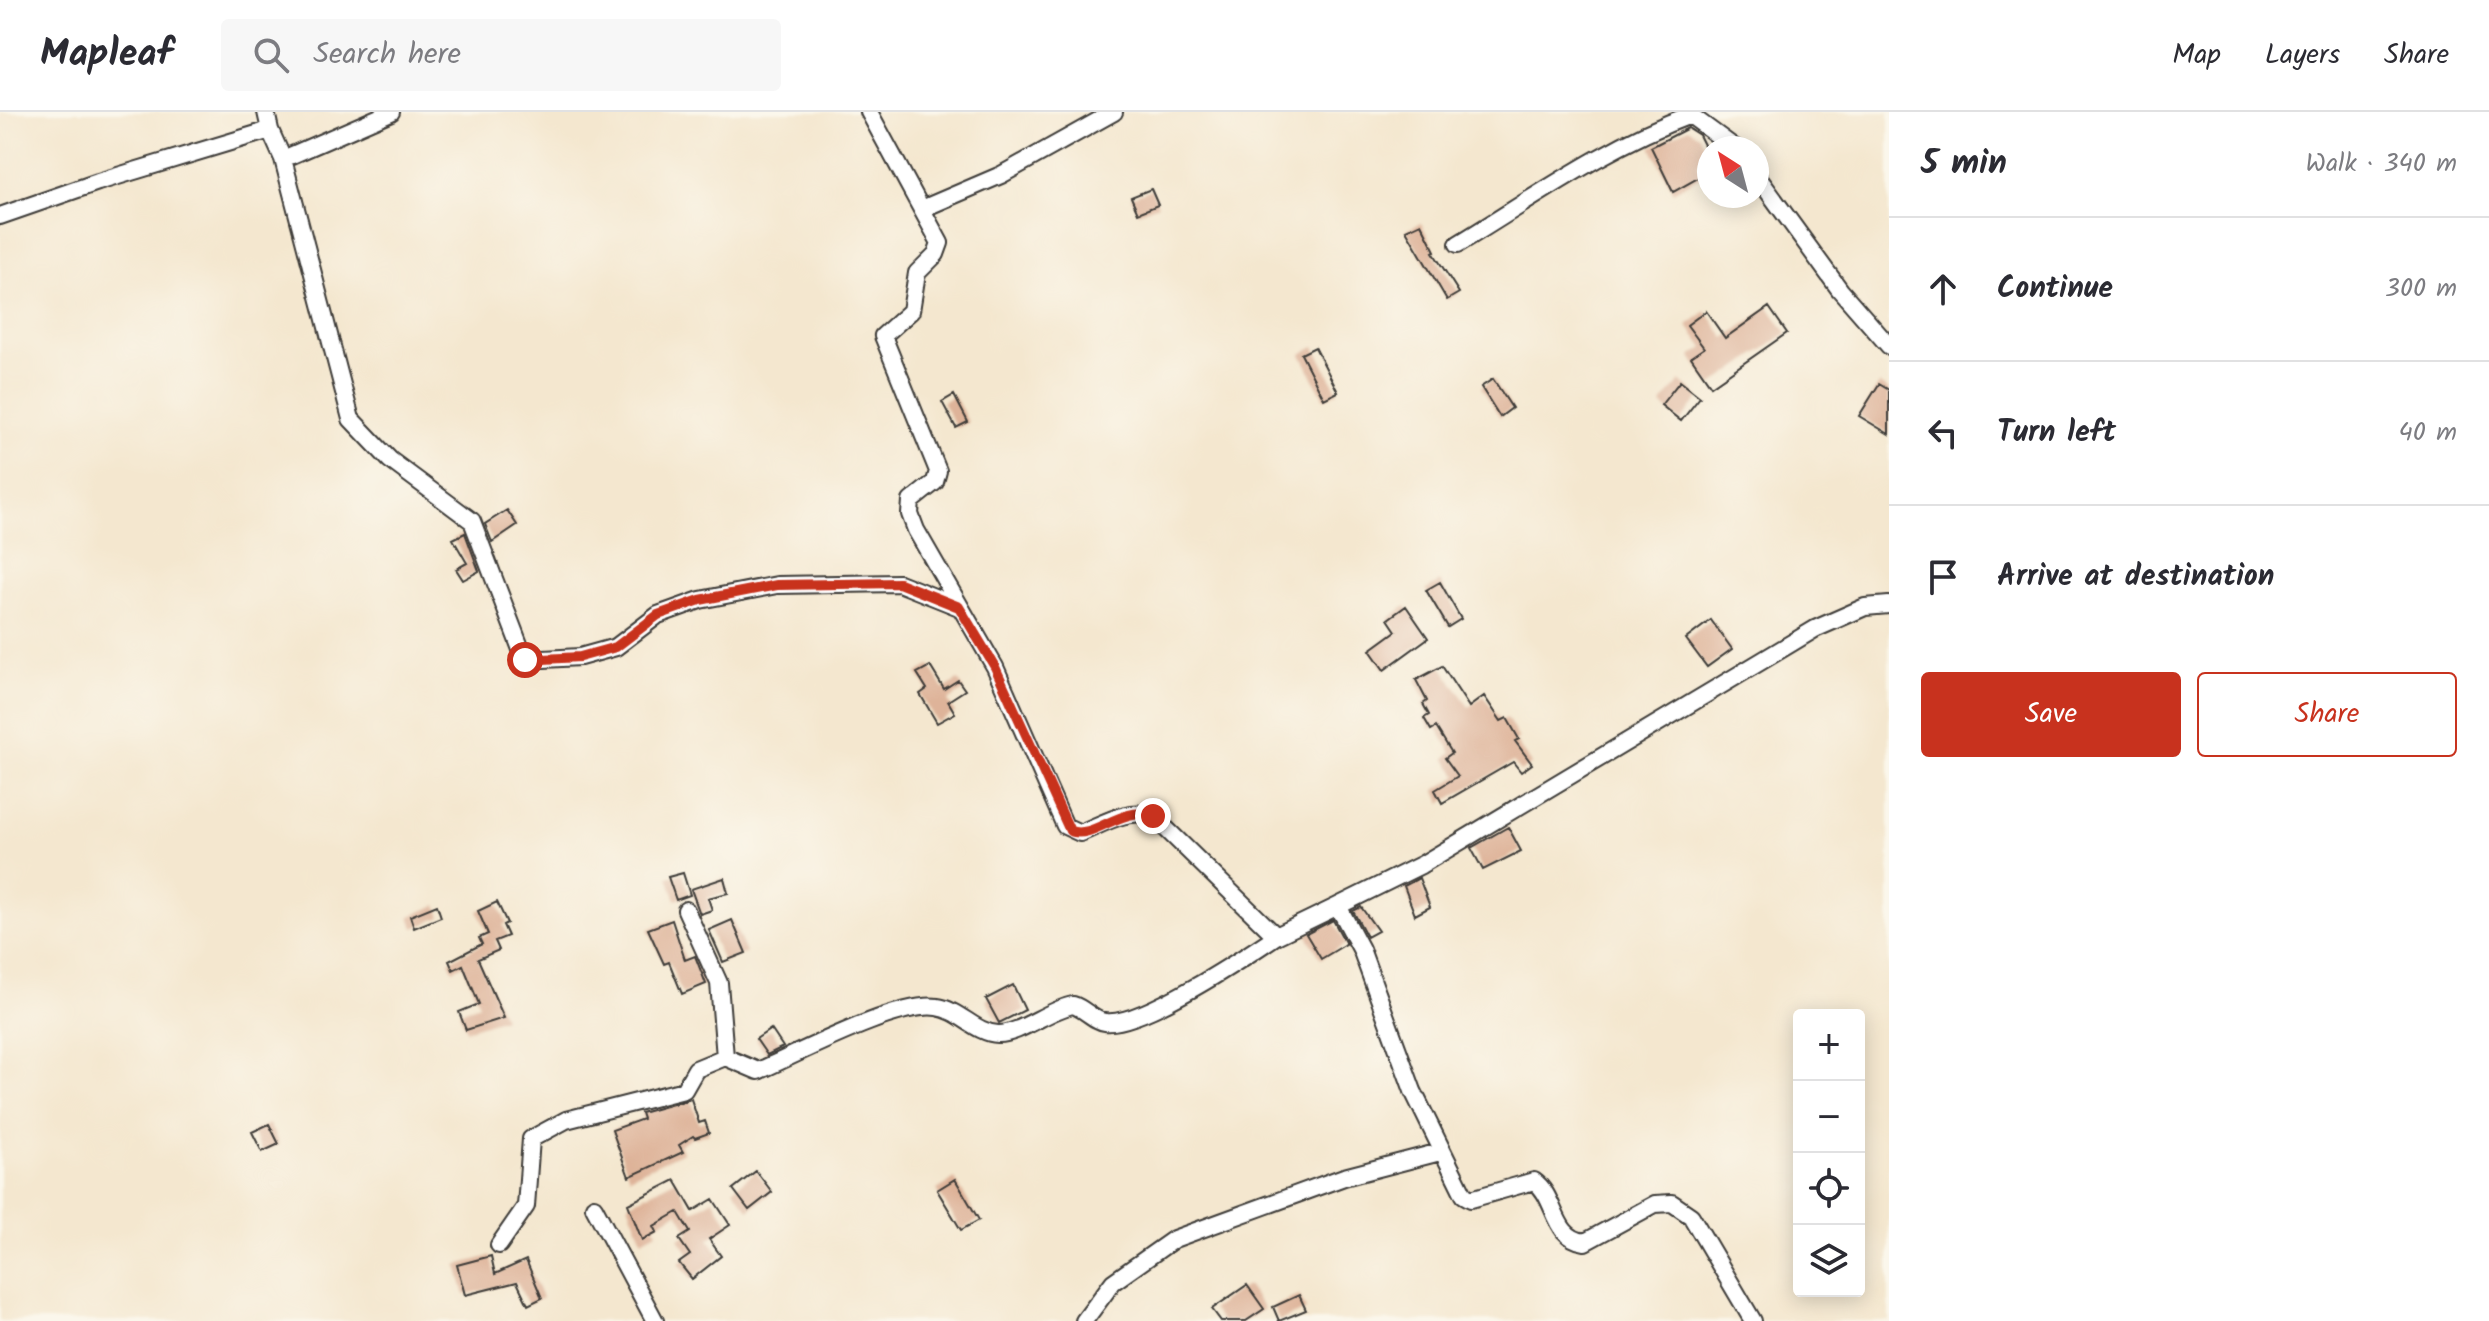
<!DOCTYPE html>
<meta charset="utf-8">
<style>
:root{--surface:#fff;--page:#f7f7f7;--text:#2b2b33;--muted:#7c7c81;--line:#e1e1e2;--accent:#c8321e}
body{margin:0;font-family:Kalam,sans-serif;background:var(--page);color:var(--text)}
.controls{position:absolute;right:24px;bottom:24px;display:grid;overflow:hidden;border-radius:8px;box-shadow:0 4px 20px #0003}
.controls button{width:72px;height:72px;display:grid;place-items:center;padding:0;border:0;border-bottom:2px solid var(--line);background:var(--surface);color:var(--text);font:40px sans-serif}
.compass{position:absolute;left:1697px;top:24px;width:72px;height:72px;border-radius:50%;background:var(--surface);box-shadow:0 4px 20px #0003;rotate:324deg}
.stop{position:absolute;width:24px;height:24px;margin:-18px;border:6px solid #c8321e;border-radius:50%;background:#fff}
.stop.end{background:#c8321e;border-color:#fff;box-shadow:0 2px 8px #0008}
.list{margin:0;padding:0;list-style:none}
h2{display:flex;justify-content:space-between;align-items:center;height:104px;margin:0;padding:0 32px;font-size:34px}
h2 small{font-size:26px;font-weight:400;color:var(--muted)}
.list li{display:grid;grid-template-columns:52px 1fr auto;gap:24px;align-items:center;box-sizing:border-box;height:144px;padding:0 32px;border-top:2px solid var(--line)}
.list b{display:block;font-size:30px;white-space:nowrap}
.list em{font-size:26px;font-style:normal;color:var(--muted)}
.actions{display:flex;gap:16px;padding:24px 32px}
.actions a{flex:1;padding:18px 0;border:2px solid var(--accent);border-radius:8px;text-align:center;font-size:28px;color:var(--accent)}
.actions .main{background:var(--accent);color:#fff}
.icon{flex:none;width:44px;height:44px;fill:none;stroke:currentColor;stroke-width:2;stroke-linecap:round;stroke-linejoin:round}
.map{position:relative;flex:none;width:1889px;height:1209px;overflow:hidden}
header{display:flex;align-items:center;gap:48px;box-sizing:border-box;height:112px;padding:0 40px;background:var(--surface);border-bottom:2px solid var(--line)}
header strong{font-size:38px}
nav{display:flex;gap:44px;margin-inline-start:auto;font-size:28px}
.search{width:560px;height:72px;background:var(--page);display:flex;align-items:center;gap:20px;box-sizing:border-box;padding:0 28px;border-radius:8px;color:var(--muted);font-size:30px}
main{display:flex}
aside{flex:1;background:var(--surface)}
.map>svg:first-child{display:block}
.building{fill:#deb399}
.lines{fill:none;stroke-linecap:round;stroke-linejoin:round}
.street-casing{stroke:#3c3a37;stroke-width:20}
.street{stroke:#fff;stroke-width:16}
.route{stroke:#c8321e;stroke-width:10}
</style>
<header>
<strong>Mapleaf</strong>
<div class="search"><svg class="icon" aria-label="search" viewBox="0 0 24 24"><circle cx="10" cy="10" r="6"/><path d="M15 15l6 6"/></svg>Search here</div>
<nav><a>Map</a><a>Layers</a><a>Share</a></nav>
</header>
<main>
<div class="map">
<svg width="1889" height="1209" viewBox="0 0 1889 1209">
<rect width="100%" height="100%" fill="#fbf7ec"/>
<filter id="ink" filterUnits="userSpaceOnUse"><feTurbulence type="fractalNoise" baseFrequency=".0125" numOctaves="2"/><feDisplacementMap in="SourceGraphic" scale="16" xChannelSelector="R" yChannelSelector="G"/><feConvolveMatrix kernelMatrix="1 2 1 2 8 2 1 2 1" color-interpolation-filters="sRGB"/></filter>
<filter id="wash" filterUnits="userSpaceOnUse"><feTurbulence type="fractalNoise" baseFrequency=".006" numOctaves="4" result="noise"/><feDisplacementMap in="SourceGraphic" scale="32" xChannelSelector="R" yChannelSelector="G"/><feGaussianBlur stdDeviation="1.8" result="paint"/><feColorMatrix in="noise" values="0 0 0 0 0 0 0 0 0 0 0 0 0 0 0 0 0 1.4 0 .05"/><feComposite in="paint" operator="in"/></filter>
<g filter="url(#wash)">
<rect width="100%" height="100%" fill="#f4e7cf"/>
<g id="blocks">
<path class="building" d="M1688 16 1699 23 1709 43 1697 52 1703 63 1673 80 1651 35Z
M1151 77 1158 93 1138 101 1131 85Z
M1421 111 1435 139 1433 140 1459 181 1447 188 1406 118Z
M1769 195 1787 221 1711 274 1691 245 1704 236 1687 213 1706 199 1725 226Z
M1315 235 1338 280 1324 287 1301 242Z
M1493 267 1512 296 1500 305 1481 275Z
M1680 269 1700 285 1681 309 1661 293Z
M1879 272 1889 278V322L1859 304Z
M954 283 968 310 956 316 942 290Z
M507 398 517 413 492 430 485 412Z
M465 421 479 459 463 468 456 457 467 451 453 427Z
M1440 470 1461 507 1448 515 1426 478Z
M1406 494 1428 526 1384 558 1370 538 1396 519 1388 507Z
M1711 508 1732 537 1707 555 1686 527Z
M930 554 944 577 958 568 965 578 948 589 955 601 937 611 920 582 927 577 917 561Z
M1442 554 1469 595 1484 584 1501 609 1507 606 1519 627 1515 629 1532 652 1521 660 1513 650 1442 691 1435 678 1458 664 1445 646 1452 641 1436 615 1431 618 1424 606 1429 603 1423 592 1427 589 1416 568Z
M1508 715 1521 739 1483 758 1471 736Z
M683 761 690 783 676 788 668 765Z
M724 766 728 781 708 786 712 798 700 802 691 777Z
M1419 766 1430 795 1415 803 1404 774Z
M497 790 507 811 503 813 508 824 495 829 499 838 478 847 504 906 466 918 459 900 479 892 463 853 453 858 449 849 482 832 479 826 488 822 478 799Z
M437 793 441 805 414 816 410 804Z
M1361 795 1378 819 1367 825 1353 799Z
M672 808 685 848 695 844 706 872 682 882 669 850 664 852 648 817Z
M732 808 746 841 723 850 709 818Z
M1333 808 1346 832 1321 847 1306 822Z
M1013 873 1025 898 999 911 986 887Z
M771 917 783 935 767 943 756 927Z
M691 987 699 1011 705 1009 709 1021 695 1026 693 1024 679 1033 683 1040 629 1065 612 1018 643 1007 641 1001Z
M269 1012 279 1032 262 1040 252 1020Z
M756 1059 772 1080 749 1098 733 1077Z
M955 1067 979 1108 961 1118 937 1078Z
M675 1068 693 1099 713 1087 730 1113 709 1127 721 1144 692 1167 679 1151 690 1143 679 1127 690 1120 678 1100 654 1114 657 1120 642 1128 628 1092Z
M491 1144 495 1162 526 1148 542 1186 528 1193 517 1170 465 1183 457 1153Z
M1247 1173 1264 1197 1246 1209H1221L1212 1197Z
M1299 1183 1306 1198 1279 1209 1273 1195Z"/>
</g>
</g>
<g filter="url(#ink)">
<use href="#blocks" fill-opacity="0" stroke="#3c3a37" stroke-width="2"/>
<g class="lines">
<g class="street-casing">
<path id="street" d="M266 0 270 18
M869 0 940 131 936 142 917 161 911 199 883 224 938 359 935 370 911 389 910 402 916 418 995 555 1065 714 1080 721C1103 712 1129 695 1153 704L1276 824 1338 794 1361 837 1413 979 1464 1083 1471 1087 1534 1069C1557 1085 1552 1126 1585 1130L1655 1092 1672 1091 1691 1104 1753 1209
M283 47 351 307 390 348 472 409 525 548 580 545 616 535 658 503 700 488 777 473 899 471 959 495
M1757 64 1840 178 1889 234
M924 96 1001 63 1114 0
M0 104 98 70 270 18 283 47 391 0
M1458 132C1534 86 1606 34 1690 3L1735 36
M1338 794 1421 753 1815 517 1865 495 1889 493
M686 798 719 871 725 945
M594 1095 655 1209
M499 1133 526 1094 531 1027 566 1008 684 978 696 957 725 945 758 959C798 942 897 889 937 895 960 898 975 921 998 922 1018 923 1050 897 1073 893 1084 896 1094 909 1105 910 1140 915 1245 845 1276 824
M1084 1209 1113 1170 1174 1127 1344 1065 1440 1040"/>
</g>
<use href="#street" class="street"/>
</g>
</g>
<g class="lines" filter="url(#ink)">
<path class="route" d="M525 548 580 545 616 535 658 503 700 488 777 473 899 471 959 495 995 555 1070 719C1095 728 1122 692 1153 704"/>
</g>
</svg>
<div class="controls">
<button>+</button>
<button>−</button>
<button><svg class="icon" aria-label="locate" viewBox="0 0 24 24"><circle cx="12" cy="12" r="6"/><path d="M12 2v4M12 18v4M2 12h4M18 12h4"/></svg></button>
<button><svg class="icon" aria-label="layers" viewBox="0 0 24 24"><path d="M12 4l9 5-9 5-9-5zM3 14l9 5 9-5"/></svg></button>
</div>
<svg class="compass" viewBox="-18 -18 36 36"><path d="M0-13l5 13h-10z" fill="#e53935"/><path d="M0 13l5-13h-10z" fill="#7c7c81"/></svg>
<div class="stop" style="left:525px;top:548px"></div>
<div class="stop end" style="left:1153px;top:704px"></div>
</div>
<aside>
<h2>5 min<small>Walk · 340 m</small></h2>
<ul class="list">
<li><svg class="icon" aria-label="ahead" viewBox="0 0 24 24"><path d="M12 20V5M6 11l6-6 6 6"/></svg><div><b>Continue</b></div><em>300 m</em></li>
<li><svg class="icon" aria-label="left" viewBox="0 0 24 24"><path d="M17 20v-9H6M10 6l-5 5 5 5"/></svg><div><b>Turn left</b></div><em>40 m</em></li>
<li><svg class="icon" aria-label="arrive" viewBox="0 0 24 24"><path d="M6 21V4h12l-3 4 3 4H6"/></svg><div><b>Arrive at destination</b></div></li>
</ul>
<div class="actions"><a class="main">Save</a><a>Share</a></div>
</aside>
</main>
